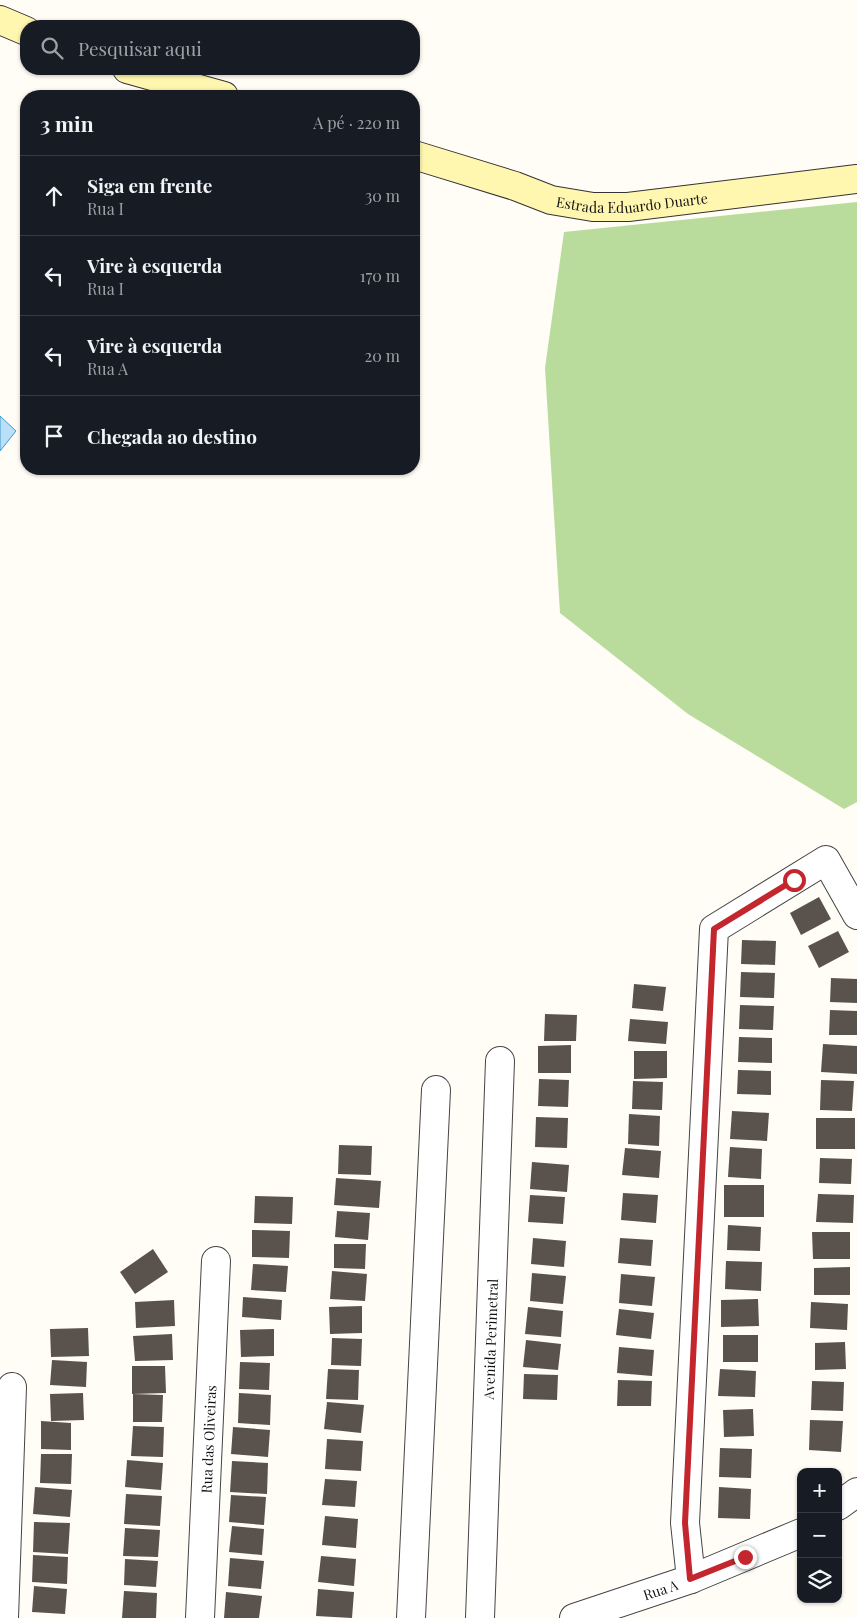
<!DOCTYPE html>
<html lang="pt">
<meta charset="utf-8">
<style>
:root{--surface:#171b24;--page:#242831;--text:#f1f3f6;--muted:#9ea1a6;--line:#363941}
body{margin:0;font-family:"Playfair Display",serif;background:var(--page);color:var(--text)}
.controls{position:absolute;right:15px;bottom:15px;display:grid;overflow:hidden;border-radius:10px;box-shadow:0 1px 4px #0004}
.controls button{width:45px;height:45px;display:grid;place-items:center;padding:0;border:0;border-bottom:1px solid var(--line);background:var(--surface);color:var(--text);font:25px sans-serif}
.stop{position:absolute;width:15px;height:15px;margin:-11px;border:4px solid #c4262e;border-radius:50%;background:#fff}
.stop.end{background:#c4262e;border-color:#fff;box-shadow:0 1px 5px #0008}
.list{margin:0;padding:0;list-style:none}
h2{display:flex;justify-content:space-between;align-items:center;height:65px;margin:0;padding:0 20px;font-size:21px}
h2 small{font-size:16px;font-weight:400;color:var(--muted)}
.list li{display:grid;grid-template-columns:32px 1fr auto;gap:15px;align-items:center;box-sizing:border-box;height:80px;padding:0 20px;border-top:1px solid var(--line)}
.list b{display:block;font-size:19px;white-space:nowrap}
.list p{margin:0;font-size:16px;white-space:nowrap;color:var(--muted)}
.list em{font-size:16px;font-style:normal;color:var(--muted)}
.icon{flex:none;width:28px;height:28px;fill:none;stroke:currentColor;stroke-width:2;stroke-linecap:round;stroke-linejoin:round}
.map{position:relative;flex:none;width:857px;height:1618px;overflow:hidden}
.search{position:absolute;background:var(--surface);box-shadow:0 1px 4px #0004;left:20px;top:20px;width:400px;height:55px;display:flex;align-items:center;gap:12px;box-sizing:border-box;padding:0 18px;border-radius:20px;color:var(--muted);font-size:19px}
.panel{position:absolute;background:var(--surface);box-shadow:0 1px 4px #0004;left:20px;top:90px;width:400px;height:385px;border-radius:20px}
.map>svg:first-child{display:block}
.forest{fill:#b9dc9c}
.water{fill:#b9e0f7;stroke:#3f96cf}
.building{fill:#5a524d}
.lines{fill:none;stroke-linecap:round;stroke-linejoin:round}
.street-casing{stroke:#444;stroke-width:30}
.secondary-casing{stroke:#333;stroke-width:30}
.street{stroke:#fff;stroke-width:28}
.secondary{stroke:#fff6b0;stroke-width:28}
.route{stroke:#c4262e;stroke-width:6}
.labels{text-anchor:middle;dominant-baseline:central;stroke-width:5;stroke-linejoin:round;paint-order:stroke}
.street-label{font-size:14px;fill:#111;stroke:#fff}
</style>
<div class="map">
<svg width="857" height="1618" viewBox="0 0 857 1618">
<rect width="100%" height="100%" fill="#fffdf5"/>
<path class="forest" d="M857 202V802L844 809 688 714 560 613 545 368 564 232Z"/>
<path class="water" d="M0 416 16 431 0 451Z"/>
<path class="building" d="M819 897 831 919 801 935 790 913Z
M838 931 849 952 819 968 808 946Z
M742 940 776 941 775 965 741 964Z
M741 972 775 973 774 998 740 997Z
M831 978 857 979V1003L830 1002Z
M634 984 666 987 663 1011 632 1008Z
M740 1005 774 1006 773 1030 739 1029Z
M830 1010 857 1011V1035H829Z
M545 1014 577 1015 576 1041H544Z
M630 1019 668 1022 666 1044 628 1041Z
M739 1037 772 1038V1063L738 1062Z
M823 1044 857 1046V1074L821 1072Z
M571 1045V1073H538V1046Z
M634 1051H667V1078L634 1079Z
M738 1070 771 1071V1095L737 1094Z
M539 1079 569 1080 568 1107 538 1106Z
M821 1080 854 1081 852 1111 820 1110Z
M633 1081 663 1082 662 1110 632 1109Z
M732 1111 769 1113 767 1141 730 1139Z
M629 1114 660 1116 659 1146 628 1144Z
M536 1117 568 1118 567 1148 535 1147Z
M816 1118H855V1149H816Z
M339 1145 372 1146 371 1175 338 1174Z
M730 1147 762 1149 761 1179 728 1177Z
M625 1148 661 1151 659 1178 622 1175Z
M820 1158 852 1159 851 1184 819 1183Z
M532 1162 569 1165 567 1192 530 1189Z
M336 1178 381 1181 379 1208 334 1205Z
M724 1185H764V1217H724Z
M623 1193 658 1195 656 1223 621 1220Z
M818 1194 854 1195 853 1223 816 1222Z
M530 1195 565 1197 563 1224 528 1222Z
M255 1196 293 1197 292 1224 254 1223Z
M337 1211 370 1213 368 1240 335 1237Z
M728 1225 761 1227 760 1251 727 1250Z
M252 1230 290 1231 289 1258 252 1257Z
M812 1232H850V1259H813Z
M533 1238 566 1241 564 1267 531 1264Z
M620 1238 653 1240 651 1266 618 1263Z
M334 1244H366L365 1269 334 1268Z
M153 1249 168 1272 135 1294 120 1272Z
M726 1261 762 1262 761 1291 725 1289Z
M253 1264 288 1266 286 1292 251 1290Z
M850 1267V1295H814V1268Z
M332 1271 367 1274 365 1301 330 1299Z
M532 1273 566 1276 563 1304 530 1301Z
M621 1274 655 1277 652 1306 619 1303Z
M243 1297 282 1300 281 1320 242 1317Z
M758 1299 759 1326 721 1327V1300Z
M174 1300 175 1326 136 1328 135 1302Z
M811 1302 848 1304 847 1330 810 1328Z
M362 1306V1333L330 1334 329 1307Z
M528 1307 563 1311 561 1337 525 1334Z
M619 1309 654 1313 651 1339 616 1335Z
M88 1328 89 1356 51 1357 50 1329Z
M274 1329V1356L241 1357 240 1330Z
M172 1334 173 1360 135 1361 133 1336Z
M723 1335H758V1362H723Z
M332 1338 362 1339 361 1366 331 1365Z
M526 1340 561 1344 558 1370 523 1367Z
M845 1342 846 1369 815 1370V1343Z
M619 1347 654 1350 652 1376 617 1373Z
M52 1360 87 1362 86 1387 50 1385Z
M240 1362 270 1363 269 1390 239 1389Z
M132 1366H165L166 1393 132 1394Z
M328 1369 359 1370 358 1400 326 1399Z
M720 1369 756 1371 755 1397 718 1396Z
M524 1374 558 1375 557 1400 523 1399Z
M618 1380 652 1381 651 1406H617Z
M812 1381 844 1382 843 1411 811 1410Z
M83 1393 84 1420 51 1421 50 1394Z
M239 1393 271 1395 270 1425 238 1423Z
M133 1394 163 1395 162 1422H133Z
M327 1402 364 1405 361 1433 324 1429Z
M753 1409 754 1436 724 1437 723 1410Z
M810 1420 843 1421 841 1452 809 1450Z
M41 1421 71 1423V1450L41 1449Z
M133 1426 164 1427 163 1457 131 1456Z
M233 1427 270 1430 268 1457 231 1454Z
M327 1439 363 1441 361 1471 325 1469Z
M720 1448 752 1449 751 1478 719 1477Z
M41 1454H72L71 1484 40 1483Z
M127 1460 163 1463 161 1490 125 1487Z
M232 1461 268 1463 267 1494 230 1492Z
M325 1479 357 1481 355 1507 322 1505Z
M35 1487 72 1490 70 1517 33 1514Z
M719 1487 751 1489 750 1519 718 1518Z
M126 1494 162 1496 160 1526 124 1524Z
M231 1495 266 1497 264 1525 229 1522Z
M325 1516 358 1519 356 1548 322 1545Z
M34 1522 70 1523 68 1554 33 1552Z
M232 1526 264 1529 262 1555 229 1552Z
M125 1528 160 1530 158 1557 123 1556Z
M33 1555 68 1557 67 1584 32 1582Z
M321 1556 356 1559 354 1586 318 1582Z
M230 1558 264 1561 261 1589 228 1586Z
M125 1559 158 1561 156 1587 124 1585Z
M34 1586 67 1589 65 1614 32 1612Z
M318 1589 354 1592 352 1618 316 1616Z
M124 1591 157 1593 156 1618H122Z
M226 1592 262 1596 259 1618H224Z"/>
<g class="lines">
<g class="street-casing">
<g id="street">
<path d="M838 1506 857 1492"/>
<path d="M691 1579 685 1523 714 929 826 860 857 915"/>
<path d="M4 1618 12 1387"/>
<path id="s1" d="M200 1618 216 1261"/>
<path d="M411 1618 436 1090"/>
<path id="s2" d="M480 1618 500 1061"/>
<path id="s3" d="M574 1618 691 1579 801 1533"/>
</g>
</g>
<g class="secondary-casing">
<g id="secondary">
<path d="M0 20 26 31"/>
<path d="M127 69 224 96"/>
<path id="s4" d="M414 155 515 186 551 200 593 207H628L857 179"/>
</g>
</g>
<use href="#street" class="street"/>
<use href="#secondary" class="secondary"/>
</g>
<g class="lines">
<path class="route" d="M745 1557 690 1579 685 1523 714 929 794 880"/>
</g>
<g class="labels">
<g class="street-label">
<text stroke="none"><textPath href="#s4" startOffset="226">Estrada Eduardo Duarte</textPath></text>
<text stroke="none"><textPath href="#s2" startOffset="279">Avenida Perimetral</textPath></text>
<text stroke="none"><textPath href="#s1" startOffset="179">Rua das Oliveiras</textPath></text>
<text stroke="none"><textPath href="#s3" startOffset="91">Rua A</textPath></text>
</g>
</g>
</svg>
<div class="controls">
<button>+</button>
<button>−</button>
<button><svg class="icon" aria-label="layers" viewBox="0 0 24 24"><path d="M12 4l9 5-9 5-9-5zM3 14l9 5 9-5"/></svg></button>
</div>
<div class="stop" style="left:794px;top:880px"></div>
<div class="stop end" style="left:745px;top:1557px"></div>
<div class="search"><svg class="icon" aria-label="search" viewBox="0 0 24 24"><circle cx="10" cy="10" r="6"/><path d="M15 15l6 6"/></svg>Pesquisar aqui</div>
<section class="panel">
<h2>3 min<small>A pé · 220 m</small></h2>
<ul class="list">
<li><svg class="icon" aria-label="ahead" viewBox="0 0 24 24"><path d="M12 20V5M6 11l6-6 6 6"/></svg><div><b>Siga em frente</b><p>Rua I</p></div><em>30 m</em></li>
<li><svg class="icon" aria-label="left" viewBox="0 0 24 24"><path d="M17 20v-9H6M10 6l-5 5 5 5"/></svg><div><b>Vire à esquerda</b><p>Rua I</p></div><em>170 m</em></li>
<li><svg class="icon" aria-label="left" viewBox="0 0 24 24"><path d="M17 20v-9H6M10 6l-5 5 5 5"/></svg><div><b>Vire à esquerda</b><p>Rua A</p></div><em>20 m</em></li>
<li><svg class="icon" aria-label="arrive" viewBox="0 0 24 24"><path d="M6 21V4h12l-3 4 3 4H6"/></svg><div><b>Chegada ao destino</b></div></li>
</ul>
</section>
</div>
